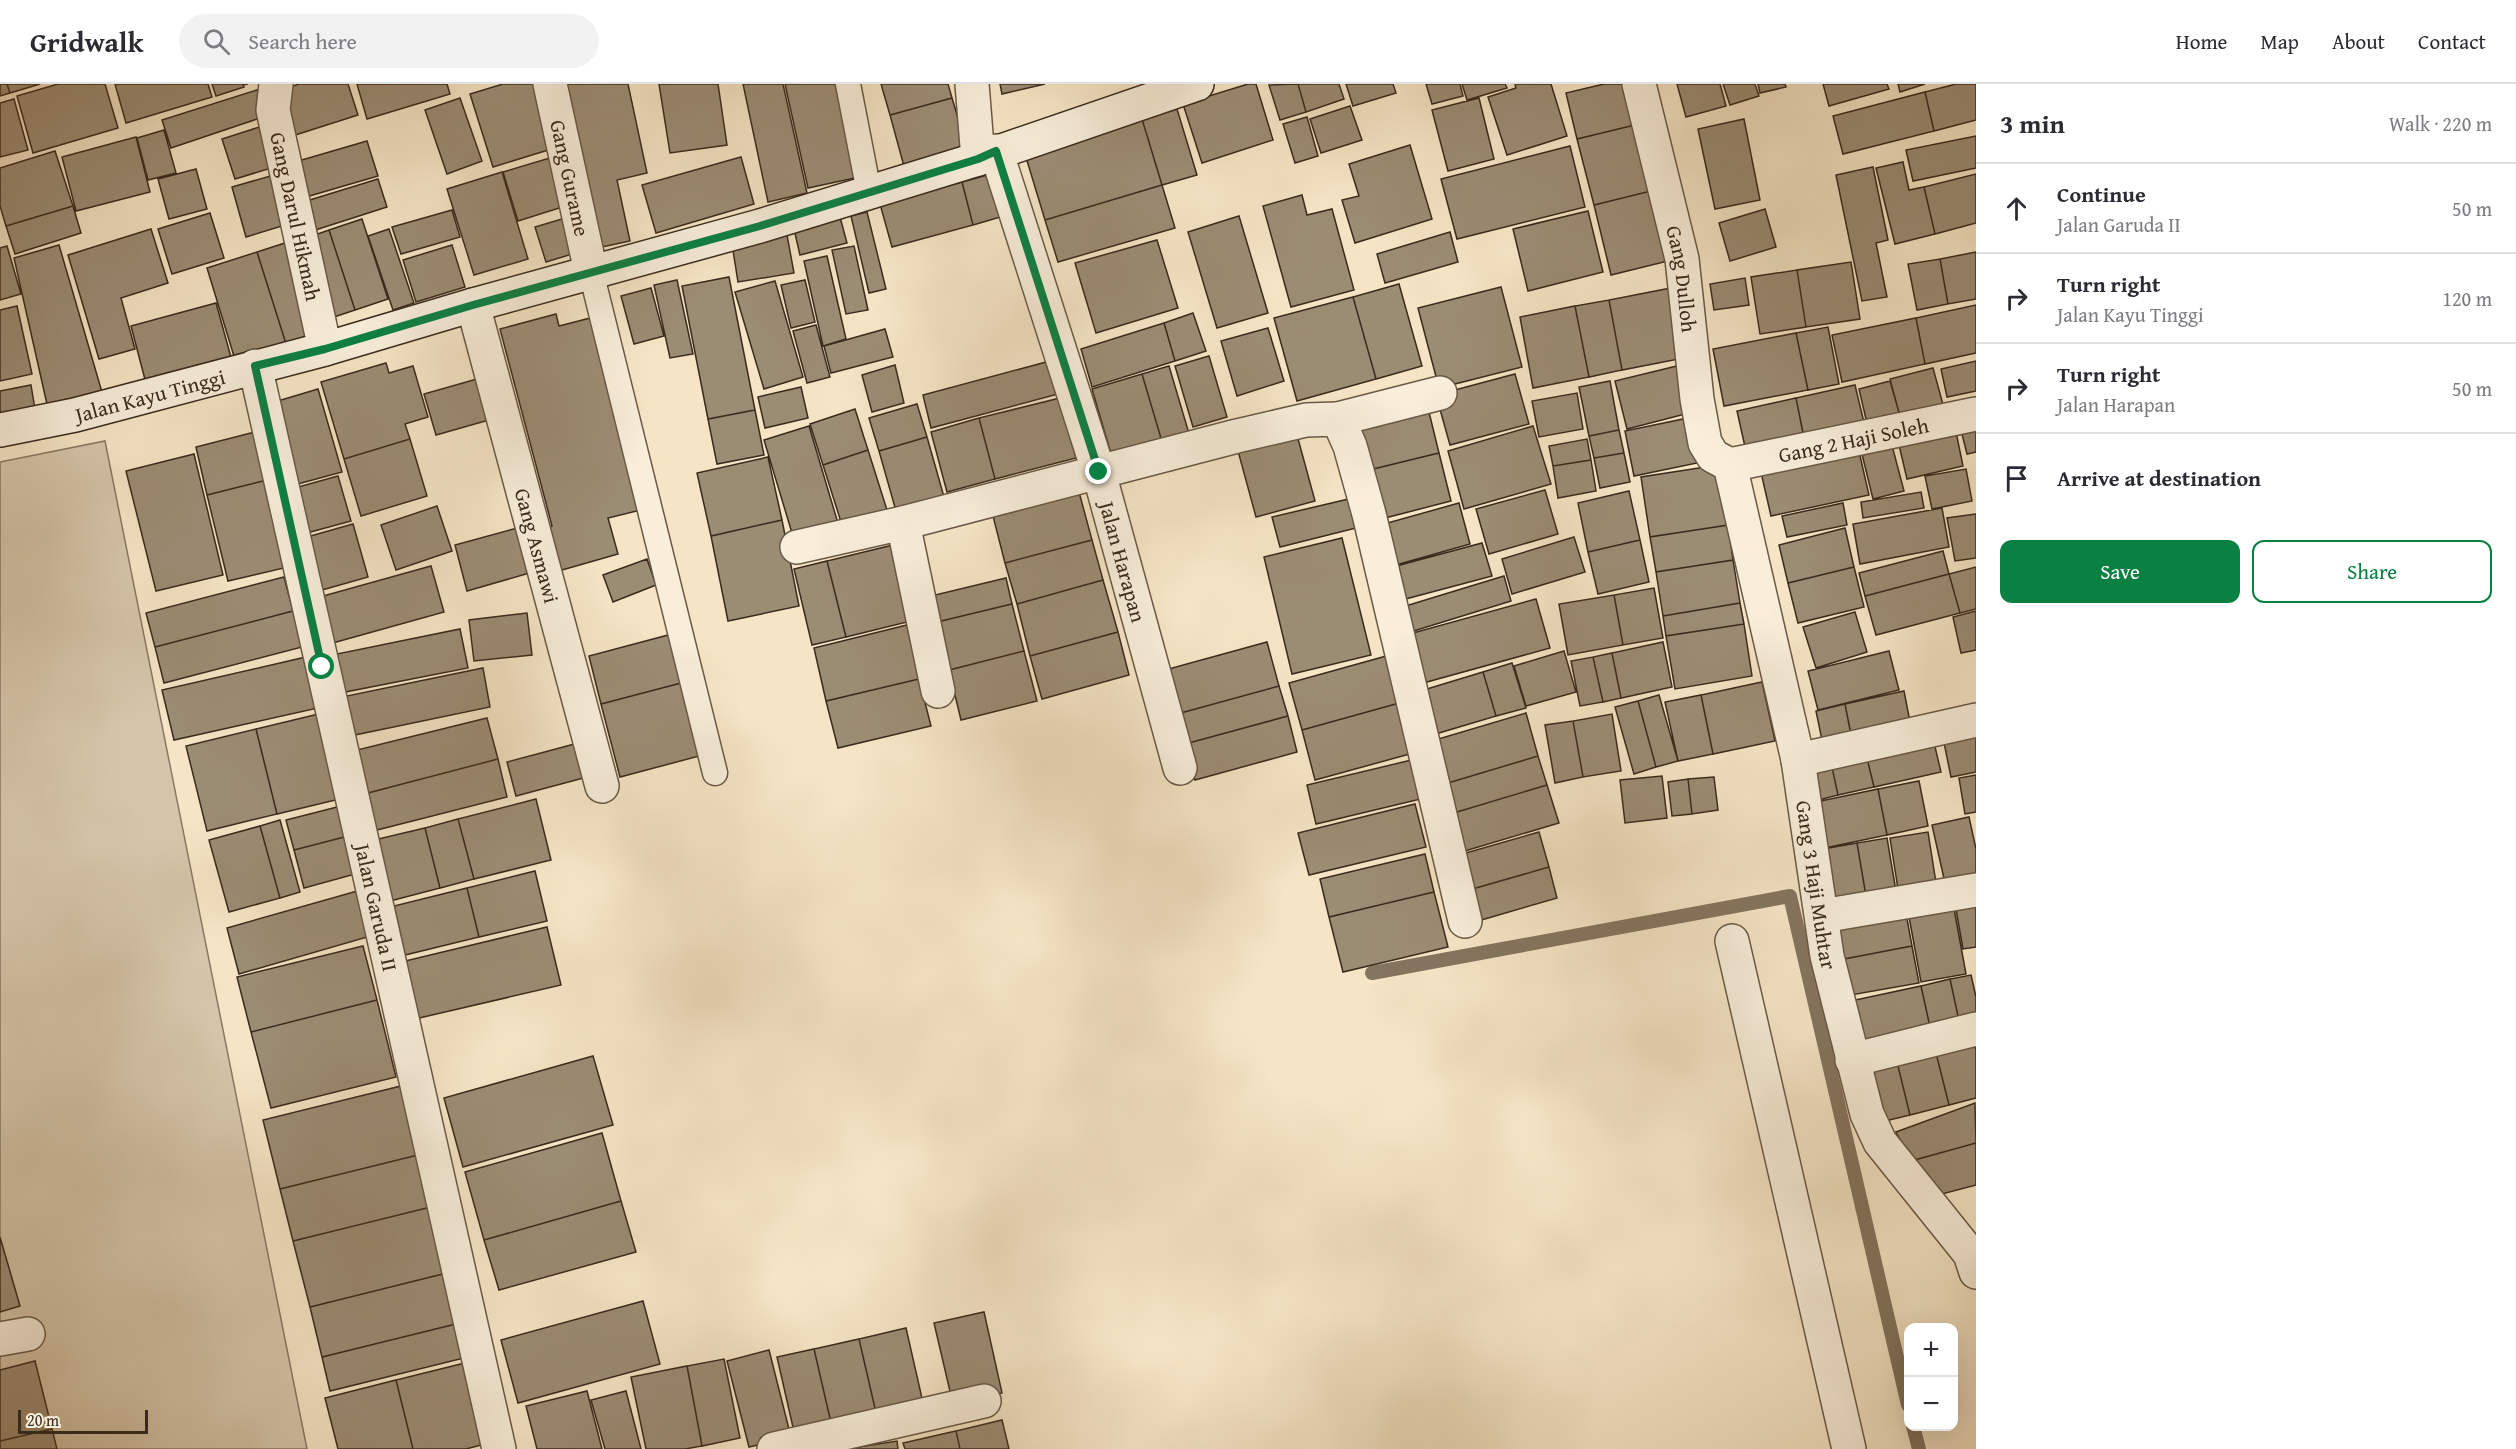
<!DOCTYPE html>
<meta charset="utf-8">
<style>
:root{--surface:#fff;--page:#f2f2f3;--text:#2b2b33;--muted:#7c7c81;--line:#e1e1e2;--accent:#0b8043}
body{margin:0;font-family:"Gentium Book Plus",serif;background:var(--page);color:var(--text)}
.controls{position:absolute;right:18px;bottom:18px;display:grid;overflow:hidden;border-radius:12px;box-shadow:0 6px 24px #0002}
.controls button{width:54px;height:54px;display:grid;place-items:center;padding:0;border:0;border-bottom:2px solid var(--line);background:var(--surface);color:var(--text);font:30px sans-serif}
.scale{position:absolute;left:18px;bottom:15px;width:130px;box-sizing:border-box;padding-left:6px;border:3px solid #3a2b1c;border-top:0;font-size:16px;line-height:21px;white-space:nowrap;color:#3a2b1c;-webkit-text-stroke:4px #f8eeda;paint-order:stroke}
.stop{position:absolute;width:18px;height:18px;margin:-14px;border:4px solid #0b8043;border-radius:50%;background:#fff}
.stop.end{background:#0b8043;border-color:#fff;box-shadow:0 2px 6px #0008}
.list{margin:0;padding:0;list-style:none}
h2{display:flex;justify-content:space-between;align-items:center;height:78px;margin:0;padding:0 24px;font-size:26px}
h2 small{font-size:20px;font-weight:400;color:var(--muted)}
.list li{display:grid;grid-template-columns:39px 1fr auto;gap:18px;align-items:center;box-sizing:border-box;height:90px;padding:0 24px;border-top:2px solid var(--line)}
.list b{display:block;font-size:22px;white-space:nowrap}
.list p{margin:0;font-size:20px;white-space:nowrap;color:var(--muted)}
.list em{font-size:20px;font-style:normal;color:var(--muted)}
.actions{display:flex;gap:12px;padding:18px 24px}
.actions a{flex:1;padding:14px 0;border:2px solid var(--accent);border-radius:12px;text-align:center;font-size:21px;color:var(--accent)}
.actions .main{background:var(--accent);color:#fff}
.icon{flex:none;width:33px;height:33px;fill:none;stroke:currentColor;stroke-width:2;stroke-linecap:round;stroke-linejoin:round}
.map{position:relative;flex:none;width:1976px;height:1365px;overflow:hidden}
header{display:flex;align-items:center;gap:36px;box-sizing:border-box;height:84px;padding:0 30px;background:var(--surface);border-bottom:2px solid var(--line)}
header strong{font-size:28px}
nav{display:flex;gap:33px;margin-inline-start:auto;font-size:21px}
.search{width:420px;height:54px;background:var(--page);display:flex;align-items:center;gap:15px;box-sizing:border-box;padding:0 21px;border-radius:33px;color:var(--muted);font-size:22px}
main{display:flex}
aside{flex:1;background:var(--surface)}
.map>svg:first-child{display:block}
.green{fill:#d5c5a9;stroke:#887862;stroke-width:1.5}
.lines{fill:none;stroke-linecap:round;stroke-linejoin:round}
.stream{stroke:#84755f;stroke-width:14}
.building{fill:#9b8c74;stroke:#3a2b1c;stroke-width:1.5}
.lane-casing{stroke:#695a46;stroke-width:27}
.street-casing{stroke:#695a46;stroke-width:36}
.secondary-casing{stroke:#3a2b1c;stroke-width:36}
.lane{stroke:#f8eeda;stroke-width:24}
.street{stroke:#f8eeda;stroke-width:33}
.secondary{stroke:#f8eeda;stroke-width:33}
.route{stroke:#0b8043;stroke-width:8}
.labels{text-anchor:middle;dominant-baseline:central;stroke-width:6;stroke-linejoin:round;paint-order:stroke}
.street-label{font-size:21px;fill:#3a2b1c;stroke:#f8eeda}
</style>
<header>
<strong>Gridwalk</strong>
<div class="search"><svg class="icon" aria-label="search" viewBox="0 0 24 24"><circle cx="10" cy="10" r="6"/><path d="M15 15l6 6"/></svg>Search here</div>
<nav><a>Home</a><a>Map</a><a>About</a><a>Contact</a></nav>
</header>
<main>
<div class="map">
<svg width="1976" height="1365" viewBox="0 0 1976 1365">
<rect width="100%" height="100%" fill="#f5e5c6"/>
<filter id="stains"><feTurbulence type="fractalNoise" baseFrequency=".00333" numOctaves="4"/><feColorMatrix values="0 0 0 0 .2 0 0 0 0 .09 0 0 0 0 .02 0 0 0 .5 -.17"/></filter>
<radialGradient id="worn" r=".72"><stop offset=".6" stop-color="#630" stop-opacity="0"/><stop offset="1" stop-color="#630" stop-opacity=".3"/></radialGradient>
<path class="green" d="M105 357 307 1365H16L0 1287V378Z"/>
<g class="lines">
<path class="stream" d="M1372 889 1790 812 1908 1321
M1913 1342 1919 1365"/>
</g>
<path class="building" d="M0 0H7L10 9 0 12Z
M7 0H40L10 9Z
M58 0H105L118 44 33 69 17 12Z
M115 0H208L212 13 126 39Z
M212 0H248L243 1 244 3 216 12Z
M299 0H348L358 31 289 53 275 8Z
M357 0H447L450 10 367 35Z
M503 0H539L558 63 493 83 470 10Z
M562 0H628L647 89 617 96 630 157 597 164Z
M659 0H718L727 61 670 69Z
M743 0H783L807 109 768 118Z
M785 0H843L864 92 808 104Z
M881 0H948L952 14 890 31Z
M1000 0H1045L1002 10Z
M1248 0H1256L1273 56 1202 79 1183 20Z
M1298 0 1306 28 1280 36 1269 1Z
M1298 0H1339L1344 15 1306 28Z
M1346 0H1393L1396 9 1353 22Z
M1426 0H1460L1463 12 1432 20Z
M1462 0H1505L1507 4 1467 16Z
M1515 0H1551L1567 52 1507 71 1488 13 1516 4Z
M1604 0H1633L1643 39 1577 55 1566 9Z
M1677 0H1720L1726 22 1686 33Z
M1723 0H1755L1759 12 1730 21Z
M1758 0H1785L1786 3 1760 9Z
M1823 0H1887L1889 5 1829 22Z
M1898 0H1925L1900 8Z
M1956 0H1976V36L1934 47 1925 8Z
M260 5 269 31 171 64 162 36Z
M1925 8 1934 47 1843 70 1833 32Z
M460 14 482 77 447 90 425 26Z
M952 14 968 68 905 86 890 31Z
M1479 14 1494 75 1448 87 1432 26Z
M14 15 28 66 0 73V19Z
M1350 22 1362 56 1321 69 1310 35Z
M1177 25 1197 91 1162 101 1142 35Z
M1307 33 1318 72 1295 79 1283 40Z
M1142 35 1162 101 1045 136 1025 70Z
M1744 35 1760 116 1715 125 1698 45Z
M1643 39 1659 105 1594 121 1577 55Z
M269 40 281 81 235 95 222 55Z
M164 46 176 89 148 96 137 54Z
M1976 52V84L1913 97 1906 66Z
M136 53 150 108 76 127 62 73Z
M367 57 378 92 299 115 288 80Z
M1410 61 1432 135 1355 159 1342 116 1359 112 1349 80Z
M1570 62 1585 123 1457 155 1441 95Z
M55 67 73 122 6 142 0 122V84Z
M560 71 575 119 518 137 503 88Z
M741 73 754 120 656 149 642 101Z
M1903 78 1909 106 1924 103 1935 150 1895 160 1876 84Z
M1873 83 1888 156 1876 159 1887 213 1862 217 1836 91Z
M196 85 207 125 169 135 158 95Z
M502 88 528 175 474 191 447 105Z
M281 89 295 138 246 153 232 103Z
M995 89 1007 131 973 141 962 98Z
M1976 90V139L1935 150 1924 103Z
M378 95 387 123 309 148 300 119Z
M962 98 973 141 892 163 880 120Z
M1162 101 1175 144 1058 178 1045 136Z
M1659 105 1676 175 1611 191 1594 121Z
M1302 111 1307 131 1332 125 1354 206 1291 223 1263 122Z
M73 122 81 149 15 170 6 142Z
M1765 125 1776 163 1730 177 1719 139Z
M452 126 460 153 401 170 392 143Z
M1588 127 1603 188 1528 207 1513 145Z
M867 128 886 205 869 209 851 132Z
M210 129 224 174 172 190 158 145Z
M572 132 582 167 546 178 535 143Z
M1239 132 1268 229 1217 244 1188 148Z
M840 133 847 159 800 171 794 145Z
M362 135 388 215 355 226 329 146Z
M151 145 168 199 121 214 135 265 99 275 68 171Z
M389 145 414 219 393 226 368 152Z
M329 146 355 226 328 235 301 156Z
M1450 148 1458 178 1385 199 1377 170Z
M787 151 794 189 738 198 732 160Z
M1157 156 1178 224 1096 249 1075 179Z
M291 157 321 255 288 266 257 168Z
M59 161 104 315 49 329 14 174Z
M452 161 465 203 416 218 403 176Z
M7 162 21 210 0 216V164Z
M854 162 868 226 846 230 832 166Z
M257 168 288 266 237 282 207 184Z
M1976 168V215L1948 220 1940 175Z
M827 172 846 255 823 262 804 177Z
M1940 175 1948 220 1917 226 1908 180Z
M1851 178 1860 235 1806 243 1797 186Z
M1797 186 1806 243 1760 250 1751 193Z
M729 193 755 326 708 335 682 202Z
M1745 194 1749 221 1714 226 1710 200Z
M677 196 693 270 670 274 654 201Z
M805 196 815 238 791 244 781 201Z
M775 197 803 293 764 305 735 208Z
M1399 200 1422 282 1376 295 1353 213Z
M1501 203 1522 283 1439 304 1418 224Z
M651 204 664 252 634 260 621 212Z
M1671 204 1684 274 1622 286 1609 216Z
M1353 213 1376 295 1297 317 1274 234Z
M1609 216 1622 286 1589 293 1575 222Z
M216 219 234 284 148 307 131 242Z
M1976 221V269L1925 280 1916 234Z
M17 222 32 290 0 297V226Z
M1575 222 1589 293 1533 304 1520 233Z
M1193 229 1206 267 1175 277 1164 239Z
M556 230 559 242 598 232 649 424 608 434 618 470 555 488 543 444 552 442 500 245Z
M1916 234 1925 280 1842 298 1832 251Z
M1164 239 1175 277 1092 303 1081 265Z
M816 241 830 293 807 299 793 247Z
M1828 243 1839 300 1808 306 1796 249Z
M1268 244 1284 297 1237 312 1221 257Z
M885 245 893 273 831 289 824 262Z
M1796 249 1808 306 1724 322 1713 265Z
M1209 272 1227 333 1193 343 1175 282Z
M1050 277 1058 310 931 344 923 311Z
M1976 277V307L1947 313 1941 285Z
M386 279 389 289 413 282 428 333 405 340 410 355 344 375 321 298Z
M895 281 904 319 872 328 862 291Z
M1681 281 1693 328 1627 345 1615 297Z
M1169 282 1190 353 1163 361 1142 290Z
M1933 284 1945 328 1902 340 1890 295Z
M1142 290 1163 361 1113 377 1092 305Z
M1515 290 1529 340 1450 361 1436 311Z
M477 295 489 336 436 351 424 310Z
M1610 297 1619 346 1589 352 1579 303Z
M1890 297 1902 339 1869 348 1859 305Z
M31 301 37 338 0 344V307Z
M1855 301 1867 351 1806 364 1796 314Z
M801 303 808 334 765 344 758 313Z
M318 305 342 388 294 401 271 319Z
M1577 309 1583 345 1539 353 1532 317Z
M1060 314 1076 374 995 395 979 334Z
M1796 314 1806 364 1748 376 1737 327Z
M917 320 927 353 879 367 869 334Z
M1427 320 1439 369 1369 386 1357 338Z
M855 325 868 366 823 381 810 340Z
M755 326 764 371 717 380 708 335Z
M979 334 995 395 947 408 931 348Z
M1688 334 1697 379 1634 392 1625 347Z
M809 342 840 446 795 459 764 356Z
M1533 342 1551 400 1464 425 1448 367Z
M1976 342V368L1967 370 1961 346Z
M1619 346 1624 369 1594 374 1589 352Z
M255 348 267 396 207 411 196 363Z
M1956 348 1963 382 1907 395 1899 361Z
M1889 350 1904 407 1873 415 1859 358Z
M1297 351 1315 417 1256 433 1238 367Z
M927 353 944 413 896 427 879 367Z
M410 355 427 412 361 432 344 375Z
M1587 355 1591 376 1553 382 1549 362Z
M1858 363 1869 411 1771 432 1760 384Z
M868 366 887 426 842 441 823 381Z
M1439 369 1451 417 1381 435 1369 386Z
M1624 369 1630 398 1600 404 1594 374Z
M194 370 223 491 156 507 126 387Z
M768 373 782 436 711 452 697 389Z
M1591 376 1596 407 1558 414 1553 382Z
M1718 381 1728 441 1650 453 1641 393Z
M1966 385 1972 417 1932 425 1925 392Z
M338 392 351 437 303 450 291 405Z
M267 396 288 483 228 497 207 411Z
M1545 406 1558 450 1489 470 1476 425Z
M1629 407 1640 456 1588 468 1578 419Z
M1079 408 1092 456 1005 479 993 432Z
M1921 408 1924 424 1863 434 1861 418Z
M1353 414 1360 443 1280 463 1272 433Z
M1459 419 1470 460 1396 481 1384 440Z
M1843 419 1847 441 1787 453 1782 432Z
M437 422 452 467 396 486 381 441Z
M1942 424 1949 463 1860 480 1853 440Z
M1976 430V474L1955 477 1947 434Z
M782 436 799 522 728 537 711 452Z
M353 440 368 493 315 508 300 455Z
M1728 441 1733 476 1656 488 1650 453Z
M521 443 533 488 467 507 455 461Z
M1845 444 1854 483 1788 499 1779 461Z
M1574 453 1585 488 1512 510 1502 475Z
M1342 454 1371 571 1292 590 1264 473Z
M1092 456 1103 496 1017 520 1005 479Z
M1640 456 1649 498 1598 510 1588 468Z
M1482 459 1492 492 1398 517 1389 484Z
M893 461 911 537 846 553 827 477Z
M1943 467 1949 490 1865 512 1859 489Z
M647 475 656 501 613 518 603 491Z
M1733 476 1740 519 1663 532 1656 488Z
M827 477 846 553 812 561 794 485Z
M431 482 444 528 329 560 316 514Z
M1854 483 1864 523 1798 539 1788 499Z
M1976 483V525L1960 529 1949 490Z
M1949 490 1960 529 1876 551 1865 512Z
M1504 492 1511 517 1407 549 1399 524Z
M284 493 293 527 155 563 146 529Z
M1006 494 1012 520 937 538 931 512Z
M1103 496 1118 548 1030 572 1017 520Z
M1654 504 1663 554 1623 561 1614 511Z
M1614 511 1623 561 1568 571 1559 520Z
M1536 515 1550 564 1416 601 1402 552Z
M1740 519 1744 540 1666 552 1663 532Z
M1012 520 1024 567 949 586 937 538Z
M293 527 302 563 164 599 155 563Z
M1976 527V566L1961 569 1953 533Z
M1855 528 1867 568 1816 584 1803 543Z
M527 529 532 571 474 577 469 536Z
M1744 540 1752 592 1675 605 1666 552Z
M907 541 919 595 826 617 814 564Z
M460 545 468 584 340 609 332 571Z
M1118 548 1129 591 1042 615 1030 572Z
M672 550 685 598 601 620 589 572Z
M1267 558 1279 602 1177 630 1165 586Z
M1663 558 1672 603 1621 614 1612 569Z
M1024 567 1037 617 961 636 949 586Z
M1564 567 1576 608 1526 622 1514 582Z
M1889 567 1899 606 1818 626 1808 587Z
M1612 569 1621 614 1603 618 1593 573Z
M1390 571 1403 618 1302 646 1289 599Z
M306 573 318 624 174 656 162 606Z
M1593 573 1603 618 1580 622 1571 577Z
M1512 579 1526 624 1496 632 1483 588Z
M483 584 490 623 350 652 342 613Z
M1483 588 1496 632 1429 652 1417 608Z
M919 595 931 642 838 664 826 617Z
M685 598 703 671 620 693 601 620Z
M1762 598 1775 657 1713 670 1701 611Z
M1279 602 1288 632 1185 660 1177 630Z
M1904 607 1911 643 1852 656 1845 620Z
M1659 611 1678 677 1656 683 1638 617Z
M1701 611 1713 670 1678 677 1665 618Z
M1638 617 1656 683 1634 690 1615 623Z
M1403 618 1417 668 1315 696 1302 646Z
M1845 620 1852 656 1823 661 1816 627Z
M327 628 348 713 277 730 256 645Z
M1526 629 1538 672 1438 702 1425 659Z
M1612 630 1621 687 1583 693 1573 637Z
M1288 632 1297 668 1195 696 1185 660Z
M487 634 498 675 364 710 353 667Z
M1573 637 1583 693 1555 699 1545 641Z
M1976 642V688L1951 693 1942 649Z
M256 645 277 730 207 747 186 662Z
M1932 650 1941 688 1874 703 1865 666Z
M582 658 591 692 516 712 507 678Z
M1865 666 1874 703 1838 711 1830 674Z
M1538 672 1547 701 1447 731 1438 702Z
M1420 674 1429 713 1316 740 1307 701Z
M1830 674 1838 711 1811 718 1802 681Z
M498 675 507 713 373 747 364 710Z
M1976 691V728L1965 730 1959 694Z
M1662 692 1667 734 1625 739 1620 696Z
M1714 693 1718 726 1692 730 1688 695Z
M1688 695 1692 730 1672 732 1668 698Z
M1919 697 1928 742 1887 751 1878 705Z
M1547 701 1559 739 1458 769 1447 731Z
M1878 705 1887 751 1820 765 1811 719Z
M536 715 551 776 474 795 458 735Z
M349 720 356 750 294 766 286 736Z
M1415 720 1426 763 1309 791 1298 749Z
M1969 733 1976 765V792L1945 799 1932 741Z
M458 735 474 795 440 804 425 744Z
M280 736 300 808 280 814 260 742Z
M260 742 280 814 229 828 209 756Z
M425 744 440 804 390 817 374 756Z
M1539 748 1549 783 1462 808 1452 773Z
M1928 748 1936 799 1898 805 1890 754Z
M356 750 366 787 304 804 294 766Z
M1887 754 1897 813 1867 818 1857 759Z
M1857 759 1867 818 1833 823 1823 765Z
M1425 770 1434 808 1329 833 1320 795Z
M1549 783 1557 814 1471 839 1462 808Z
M535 787 547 837 479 853 467 804Z
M368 804 381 849 239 890 227 844Z
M467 804 479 853 405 871 394 822Z
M1434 808 1448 863 1343 888 1329 833Z
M1976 810V863L1963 865 1954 814Z
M1952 814 1966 890 1921 898 1907 822Z
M1905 824 1912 862 1844 875 1837 837Z
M547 843 561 901 415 935 401 878Z
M363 862 377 916 251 948 237 893Z
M1912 862 1919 899 1851 911 1844 875Z
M1971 891 1976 913V943L1961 946 1950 895Z
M1950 895 1961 946 1932 952 1921 902Z
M1921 902 1932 952 1857 968 1846 918Z
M377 916 396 993 271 1024 251 948Z
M1972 951 1976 966V1014L1949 1021 1934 961Z
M1934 961 1949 1021 1910 1031 1895 970Z
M1895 970 1910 1031 1881 1038 1866 978Z
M593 972 613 1041 463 1083 444 1014Z
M401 1002 418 1071 280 1105 263 1036Z
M1975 1019 1976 1059 1911 1077 1896 1048Z
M602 1049 621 1117 484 1156 465 1088Z
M1976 1059V1101L1942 1110 1911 1077Z
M418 1071 431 1123 293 1157 280 1105Z
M621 1117 636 1168 499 1206 484 1156Z
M431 1123 447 1189 310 1223 293 1157Z
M0 1153 20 1222 0 1228Z
M447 1189 460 1239 322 1273 310 1223Z
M643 1217 660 1280 518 1319 501 1256Z
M984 1228 1002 1309 953 1320 934 1239Z
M460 1239 468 1273 330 1307 322 1273Z
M906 1244 924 1323 877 1333 859 1255Z
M859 1255 877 1333 832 1343 814 1265Z
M814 1265 832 1343 795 1352 777 1273Z
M769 1266 791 1353 749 1363 727 1277Z
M724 1275 740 1354 702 1362 687 1282Z
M35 1277 52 1345 0 1357V1286Z
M469 1278 489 1359 466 1365H413L396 1296Z
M687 1282 702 1362 685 1365H646L631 1293Z
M396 1296 413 1365H338L325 1314Z
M587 1307 602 1365H537L526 1322Z
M626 1307 641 1365H605L591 1316Z
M1002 1336 1009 1365H960L956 1347Z
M52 1345 57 1365H0V1357Z
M956 1347 960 1365H905L903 1359Z
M897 1357 898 1365H852V1364Z"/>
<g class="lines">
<g class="lane-casing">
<path id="lane" d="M848 0 869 108
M591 188 715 689"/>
</g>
<g class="street-casing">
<g id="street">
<path id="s1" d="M276 0 273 26 325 265"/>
<path id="s2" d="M550 0 591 188"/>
<path d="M972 0 978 75"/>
<path id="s3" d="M1639 0 1682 175 1697 315 1705 359 1713 372 1730 381"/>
<path id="s4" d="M996 67 1099 389 1180 684"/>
<path id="s5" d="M473 221 602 702"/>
<path id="s6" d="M255 282 499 1365"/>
<path d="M1338 335 1440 309"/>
<path id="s7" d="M1730 381 1798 676 1827 872 1867 1030 1880 1058 1970 1170 1976 1188"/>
<path id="s8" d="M1730 381 1976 330"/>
<path d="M903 439 938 607"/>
<path d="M797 463 903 439 1237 352 1306 336 1338 335 1350 362 1369 430 1465 837"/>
<path d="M1798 676 1976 636"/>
<path d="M1822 832 1976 806"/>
<path d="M1732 857 1849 1365"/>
<path d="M1852 976 1976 945"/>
<path d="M0 1255 28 1250"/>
<path d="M774 1365 984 1317"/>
</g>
</g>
<g class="secondary-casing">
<g id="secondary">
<path id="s9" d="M0 346 75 331 325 265 473 221 760 142 978 75 1197 0"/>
</g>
</g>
<use href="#lane" class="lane"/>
<use href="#street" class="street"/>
<use href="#secondary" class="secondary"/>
</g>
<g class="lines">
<path class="route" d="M322 583 255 282 325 265 473 221 760 142 978 75 996 67 1099 388"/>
</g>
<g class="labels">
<g class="street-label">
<text stroke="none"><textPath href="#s2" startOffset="96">Gang Gurame</textPath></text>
<text stroke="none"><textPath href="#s1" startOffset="135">Gang Darul Hikmah</textPath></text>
<text stroke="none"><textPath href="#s3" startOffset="200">Gang Dulloh</textPath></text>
<text stroke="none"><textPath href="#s9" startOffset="154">Jalan Kayu Tinggi</textPath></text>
<text stroke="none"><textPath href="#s8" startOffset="126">Gang 2 Haji Soleh</textPath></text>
<text stroke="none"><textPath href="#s5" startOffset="249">Gang Asmawi</textPath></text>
<text stroke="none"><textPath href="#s4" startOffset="430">Jalan Harapan</textPath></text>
<text stroke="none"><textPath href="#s7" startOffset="429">Gang 3 Haji Muhtar</textPath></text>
<text stroke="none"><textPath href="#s6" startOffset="555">Jalan Garuda II</textPath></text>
</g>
</g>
<rect width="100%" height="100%" filter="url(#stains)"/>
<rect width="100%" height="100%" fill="url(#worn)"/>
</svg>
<div class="controls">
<button>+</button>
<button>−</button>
</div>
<div class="scale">20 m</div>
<div class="stop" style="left:322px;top:583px"></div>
<div class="stop end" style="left:1099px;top:388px"></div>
</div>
<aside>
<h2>3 min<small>Walk · 220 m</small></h2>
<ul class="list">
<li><svg class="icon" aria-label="ahead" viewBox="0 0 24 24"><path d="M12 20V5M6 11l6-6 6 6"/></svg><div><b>Continue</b><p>Jalan Garuda II</p></div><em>50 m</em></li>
<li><svg class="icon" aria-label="right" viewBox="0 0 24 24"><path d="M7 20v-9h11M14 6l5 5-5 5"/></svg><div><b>Turn right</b><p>Jalan Kayu Tinggi</p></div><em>120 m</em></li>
<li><svg class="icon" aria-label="right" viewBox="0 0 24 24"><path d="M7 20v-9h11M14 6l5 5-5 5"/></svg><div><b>Turn right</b><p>Jalan Harapan</p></div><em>50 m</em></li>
<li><svg class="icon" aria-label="arrive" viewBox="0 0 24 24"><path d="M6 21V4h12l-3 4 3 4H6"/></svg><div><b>Arrive at destination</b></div></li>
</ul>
<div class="actions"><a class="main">Save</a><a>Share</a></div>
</aside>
</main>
